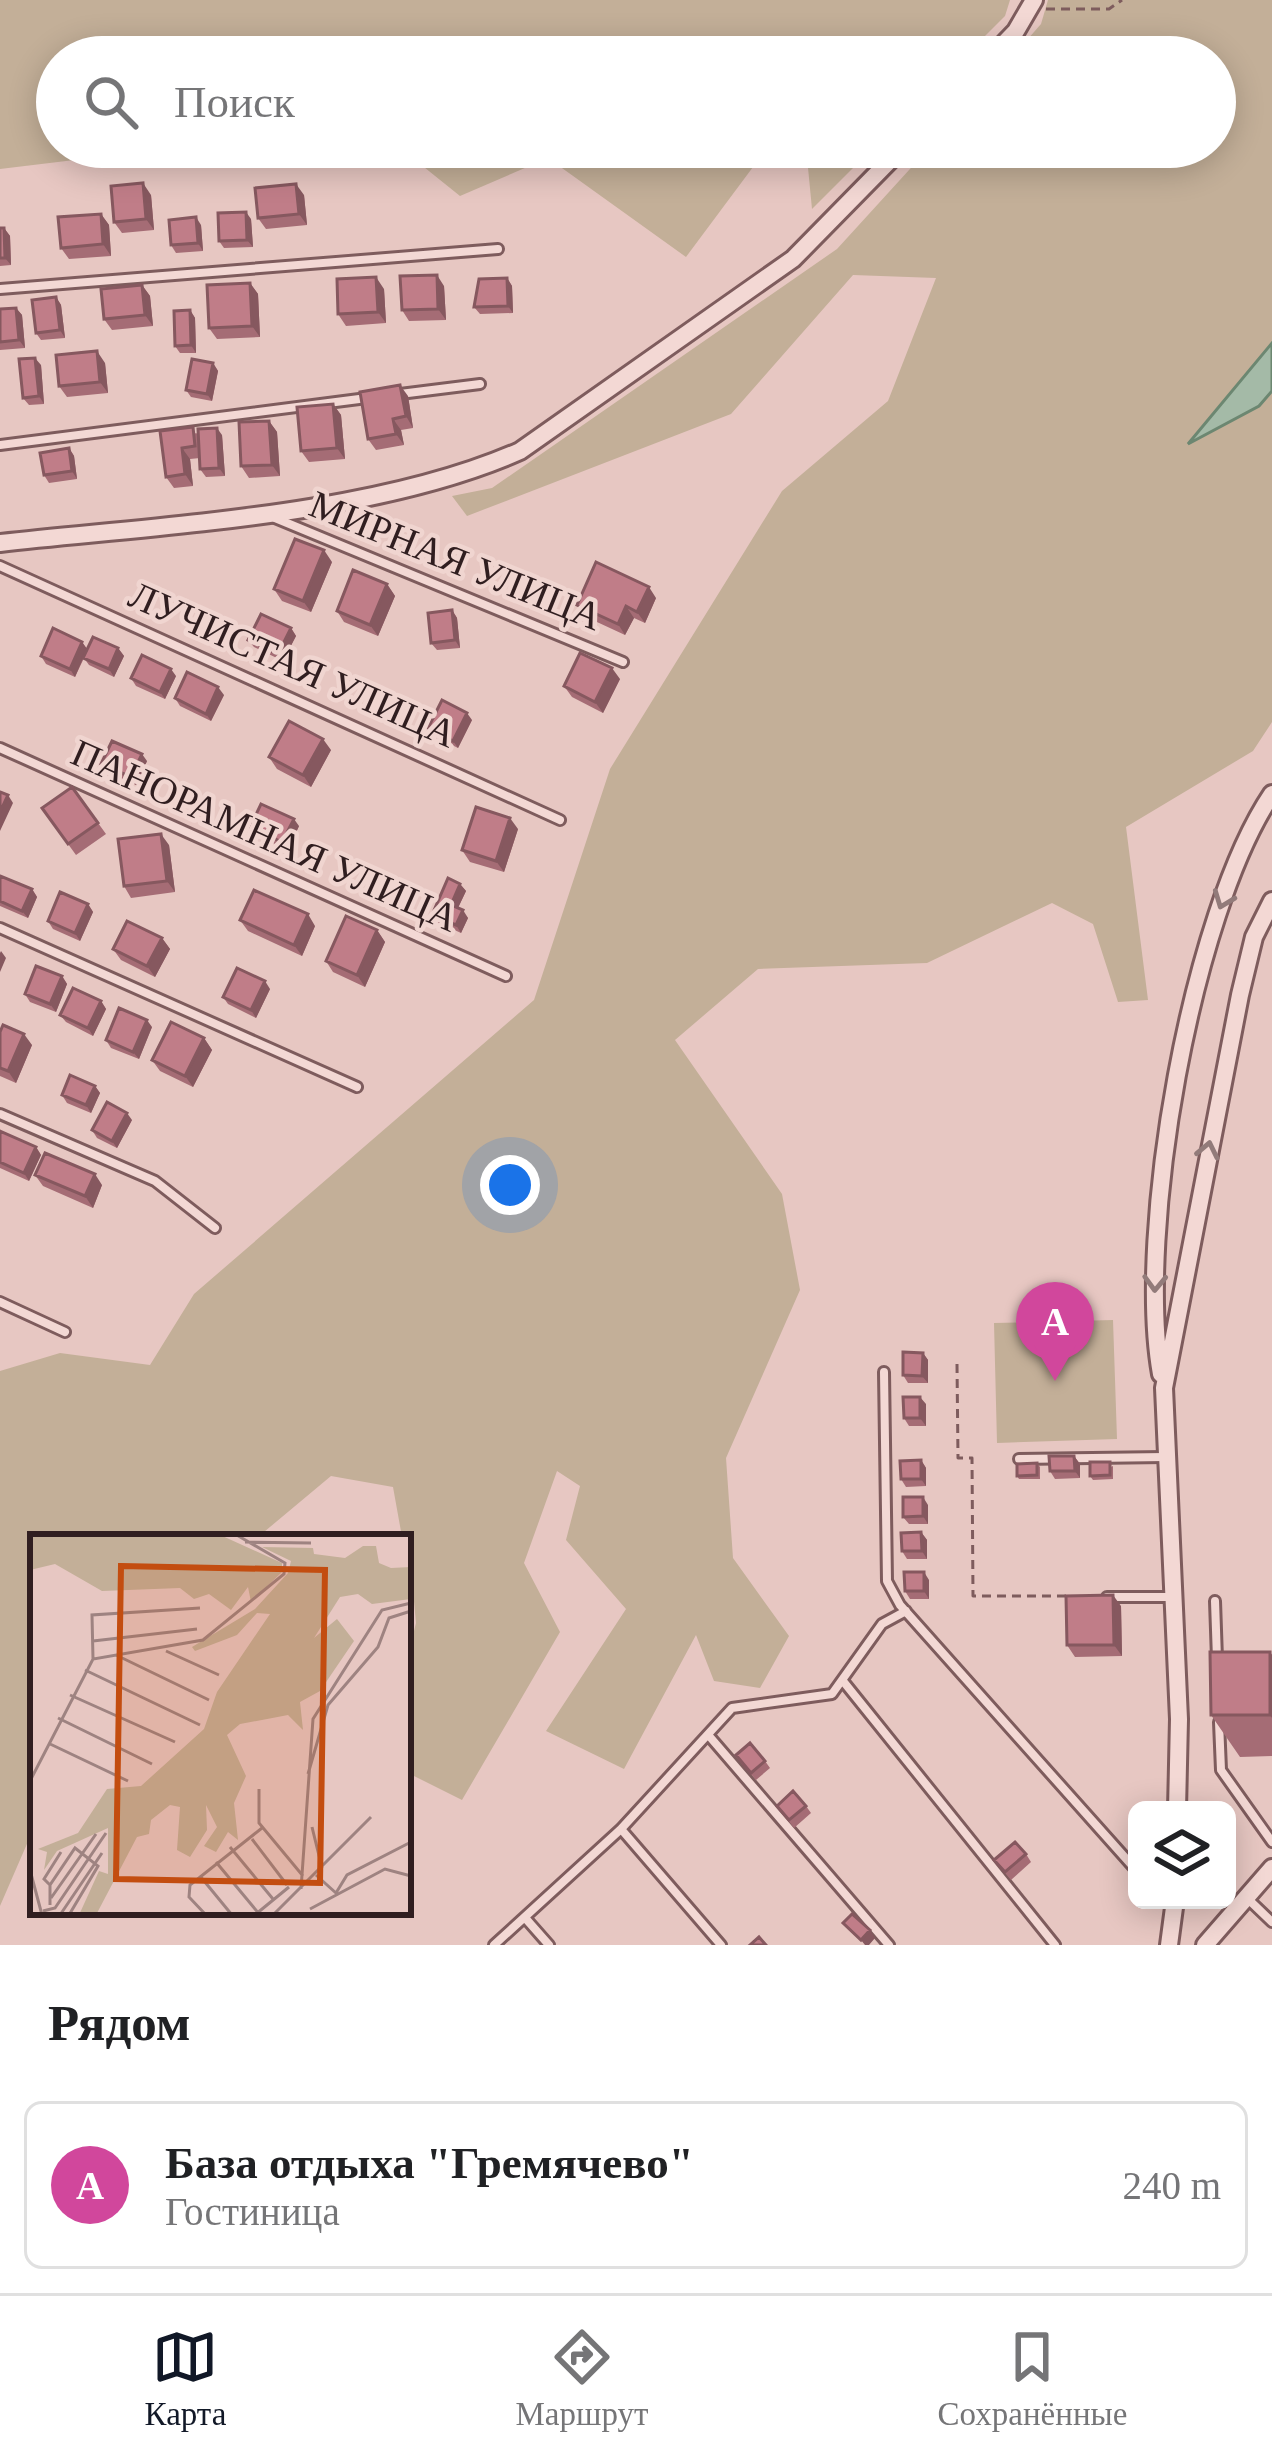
<!DOCTYPE html>
<html lang="ru">
<meta charset="utf-8">
<style>
:root{--surface:#fff;--page:#f6f6f6;--text:#202124;--muted:#757577;--line:#e0e0e0;--accent:#111827}
body{margin:0;font-family:"Times New Roman",serif;background:var(--page);color:var(--text)}
.controls{position:absolute;right:36px;bottom:36px;display:grid;overflow:hidden;border-radius:18px;box-shadow:0 6px 30px #0003}
.controls button{width:108px;height:108px;display:grid;place-items:center;padding:0;border:0;border-bottom:3px solid var(--line);background:var(--surface);color:var(--text);font:60px sans-serif}
.you{position:absolute;left:510px;top:1185px;width:42px;height:42px;margin:-30px;border:9px solid #fff;border-radius:50%;background:#1a73e8;box-shadow:0 0 0 18px #1a73e833}
.badge{display:grid;place-items:center;width:78px;height:78px;border-radius:50%;background:var(--accent);color:#fff;font-size:39px;font-weight:700}
.pin{position:absolute;translate:-50% -99px;filter:drop-shadow(0 3px 6px #0008)}
.pin::after{content:'';position:absolute;top:63px;width:42px;height:36px;background:inherit;clip-path:polygon(0 0,100% 0,50% 100%)}
.list{margin:0;padding:0;list-style:none}
h2{display:flex;justify-content:space-between;align-items:center;height:156px;margin:0;padding:0 48px;font-size:51px}
h2 small{font-size:39px;font-weight:400;color:var(--muted)}
.list li{display:grid;grid-template-columns:78px 1fr auto;gap:36px;align-items:center;box-sizing:border-box;height:168px;margin:0 24px 24px;padding:0 24px;border:3px solid var(--line);border-radius:18px}
.list b{display:block;font-size:45px;white-space:nowrap}
.list p{margin:0;font-size:39px;white-space:nowrap;color:var(--muted)}
.list em{font-size:39px;font-style:normal;color:var(--muted)}
.icon{flex:none;width:66px;height:66px;fill:none;stroke:currentColor;stroke-width:2;stroke-linecap:round;stroke-linejoin:round}
.map{position:relative;flex:none;width:1272px;height:1945px;overflow:hidden}
.search{position:absolute;background:var(--surface);box-shadow:0 6px 30px #0003;left:36px;right:36px;top:36px;height:132px;display:flex;align-items:center;gap:30px;box-sizing:border-box;padding:0 42px;border-radius:66px;color:var(--muted);font-size:45px}
.sheet{height:348px;background:var(--surface)}
nav{display:flex;justify-content:space-around;align-items:center;box-sizing:border-box;height:168px;border-top:3px solid var(--line);background:var(--surface);font-size:33px;color:var(--muted)}
nav a{display:grid;justify-items:center;gap:6px}
nav .on{color:var(--accent)}
.map>svg:first-child{display:block}
.green{fill:#c3af98}
.water{fill:#a4baa7;stroke:#6c8771;stroke-width:3}
.lines{fill:none;stroke-linecap:round;stroke-linejoin:round}
.lane-casing{stroke:#7e5c5d;stroke-width:14}
.street-casing{stroke:#7e5c5d;stroke-width:22}
.path{stroke:#7e5c5d;stroke-width:3;stroke-dasharray:9 6;stroke-linecap:butt}
.lane{stroke:#f3d8d4;stroke-width:8}
.street{stroke:#f3d8d4;stroke-width:16}
.wall{fill:#a56c75}
.shaded-wall{fill:#86585f}
.building{fill:#c07d88;stroke:#86585f;stroke-width:3}
.oneway{stroke:#927b7a}
.labels{text-anchor:middle;dominant-baseline:central;stroke-width:9;stroke-linejoin:round;paint-order:stroke}
.street-label{font-size:39px;fill:#301e20;stroke:#f0d5d0}
.inset-road{fill:none;stroke:#9e8381;stroke-width:3}
.view{fill:#c34d10;fill-opacity:0.15;stroke:#c34d10;stroke-width:6}
.inset-edge{fill:none;stroke:#301e20;stroke-width:6}
</style>
<div class="map">
<svg width="1272" height="1945" viewBox="0 0 1272 1945">
<rect width="100%" height="100%" fill="#e7c7c2"/>
<path class="green" d="M0 0H1010L1005 16 964 57H57V147H182L0 169Z
M1048 0H1272V343L1191 440 1259 406 1272 391V722L1253 751 1126 827 1148 1000 1118 1002 1093 924 1052 903 927 963 758 969 675 1040 782 1194 800 1290 726 1458 733 1558 789 1636 760 1688 714 1681 696 1635 624 1769 546 1731 626 1609 566 1540 580 1486 557 1471 524 1563 560 1632 462 1800 408 1773V1655L416 1623 408 1537H402L393 1487 331 1476 258 1537H33V1830L0 1906V1371L60 1353 150 1365 194 1294 534 1000 610 769 782 491 888 401 936 278 853 275 731 414 467 516 452 496 492 488 837 249 930 147H1215V57H1012L1041 24Z
M399 147H768L686 257 548 158 460 196Z
M806 147H874L812 209Z
M1113 1320 1117 1439 997 1443 994 1323Z"/>
<path class="water" d="M1272 343V391L1259 406 1188 444Z"/>
<g class="lines">
<g class="lane-casing">
<path id="lane" d="M0 289 498 249
M400 394 480 384
M0 445 367 398
M275 518 623 662
M0 566 560 820
M0 748 506 976
M0 928 357 1087
M0 1114 155 1181 215 1228
M0 1302 65 1332
M884 1372 887 1581 900 1605 1137 1871
M1019 1459 1165 1457
M1107 1597H1170
M1215 1601 1217 1659
M843 1681 1055 1945
M1219 1722 1221 1770 1272 1842
M710 1737 889 1945
M621 1829 721 1945
M1248 1899 1272 1922
M527 1920 549 1945
M494 1945 621 1829 732 1708 832 1694 882 1624 906 1611"/>
</g>
<g class="street-casing">
<path id="street" d="M991 57 1016 31 1034 0
M0 543C161 525 373 516 520 451L793 259 903 147
M1161 1374C1136 1233 1191 914 1272 794
M1177 1810 1179 1719 1164 1388 1240 995 1254 937 1272 901
M1169 1945 1175 1900
M1205 1945 1272 1868"/>
</g>
<path class="path" d="M1046 9H1109L1122 0
M957 1364 958 1458H972L973 1596H1067"/>
<use href="#lane" class="lane"/>
<use href="#street" class="street"/>
</g>
<path class="wall" d="M151 195 154 230 122 233 114 222Z
M304 195 307 225 266 229 258 218Z
M101 214 109 225 111 256 69 259 61 248Z
M251 219 253 247 224 248 219 241Z
M201 225 203 251 176 253 171 245Z
M0 228H4L10 236 11 265 0 266Z
M507 278 512 286 513 313 480 314 474 307Z
M250 283 258 294 260 337 217 339 209 328Z
M142 285 150 296 153 326 112 330 104 319Z
M444 286 446 320 409 321 402 310Z
M384 289 386 323 346 326 338 314Z
M56 297 61 305 65 338 41 340 36 333Z
M16 308 22 315 25 348 0 350V309Z
M190 310 195 318 196 353H180L175 346Z
M105 363 108 393 67 397 59 386Z
M213 363 218 371 212 401 191 397 186 390Z
M41 365 44 404 29 405 23 398Z
M408 396 413 428 401 430 404 445 376 450 368 439Z
M333 404 341 415 345 459 309 462 301 451Z
M269 421 277 432 280 476 249 478 241 466Z
M160 431 222 435 225 476 206 477 200 469V458L190 459 193 486 174 488 166 477Z
M69 448 74 456 77 479 49 483 44 475Z
M332 562 311 612 282 601 274 589Z
M387 584 395 596 378 636 344 622 337 611Z
M656 598 645 623 634 618 625 635 584 616 577 605Z
M452 610 457 618 460 648 437 650 431 643Z
M291 628 296 636 283 661 254 647 248 640Z
M82 642 87 649 118 648 124 656 114 677 89 665 84 658 75 677 46 664 41 656Z
M176 676 165 699 136 686 131 678Z
M620 679 603 713 572 697 564 686Z
M224 695 211 721 180 706 175 698Z
M472 720 458 748 434 736 428 728Z
M331 750 311 787 277 769 269 757Z
M147 761 136 785 107 772 101 764Z
M72 787 106 834 76 855 42 808Z
M299 826 288 850 255 835 250 827Z
M518 829 504 872 470 862 462 850Z
M169 845 175 892 131 898 124 886Z
M0 876 32 889 37 897 28 918 0 906Z
M460 884 466 891 458 908 468 918 461 933 437 922 432 915Z
M88 904 93 912 80 941 53 929 48 921Z
M240 920 315 926 302 956 248 931Z
M377 930 385 942 365 987 333 972 326 961Z
M162 938 170 949 155 977 121 960 113 949Z
M62 976 67 984 56 1012 30 1002 25 994Z
M270 989 256 1018 228 1004 223 997Z
M101 1001 106 1009 93 1036 66 1022 60 1015Z
M152 1027 139 1059 111 1048 106 1040Z
M0 1032 32 1045 16 1083 0 1076Z
M204 1038 212 1050 193 1087 160 1071 152 1060Z
M95 1086 100 1093 91 1113 67 1103 62 1095Z
M132 1120 117 1148 97 1138 92 1130Z
M0 1131 36 1147 41 1155 29 1181 0 1168Z
M35 1175 102 1185 93 1208 43 1186Z
M923 1353 928 1360V1383H908L903 1375Z
M926 1404V1426H909L904 1418Z
M1074 1456 1080 1464V1478L1055 1479 1050 1471Z
M921 1460 926 1468V1486L906 1487 901 1479Z
M1037 1463 1040 1467V1479H1019L1017 1476Z
M1113 1466V1479L1093 1480 1090 1476Z
M928 1505V1524H909L903 1517Z
M921 1532 927 1540V1559H907L902 1551Z
M929 1580V1599H910L905 1591Z
M1121 1606 1122 1656 1075 1657 1067 1645Z
M1270 1652 1272 1655V1756L1240 1757 1211 1715Z
M765 1761 770 1768 756 1780 741 1763Z
M777 1806H806L811 1813 794 1828Z
M1026 1854 1031 1862 1011 1880 994 1860Z"/>
<path class="shaded-wall" d="M143 183 151 195 154 230 146 219Z
M296 184 304 195 307 225 299 214Z
M246 212 251 219 253 247 247 240Z
M101 214 109 225 111 256 103 244Z
M196 217 201 225 203 251 198 243Z
M4 228 10 236 11 265 5 258Z
M437 275 444 286 446 320 438 309Z
M376 277 384 289 386 323 378 312Z
M507 278 512 286 513 313 508 306Z
M250 283 258 294 260 337 252 326Z
M142 285 150 296 153 326 145 315Z
M56 297 61 305 65 338 60 330Z
M16 308 22 315 25 348 19 340Z
M190 310 195 318 196 353 191 345Z
M97 351 105 363 108 393 100 382Z
M35 358 41 365 44 404 39 396Z
M213 363 218 371 212 401 207 394Z
M400 385 408 396 413 428 406 416Z
M333 404 341 415 345 459 337 448Z
M393 419 401 430 404 445 396 434Z
M269 421 277 432 280 476 272 465Z
M217 428 222 435 225 476 219 468Z
M69 448 74 456 77 479 72 471Z
M182 448 190 459 193 486 185 474Z
M324 550 332 562 311 612 303 601Z
M387 584 395 596 378 636 370 625Z
M649 587 656 598 645 623 637 612Z
M626 606 634 618 625 635 618 624Z
M452 610 457 618 460 648 455 640Z
M291 628 296 636 283 661 278 654Z
M82 642 87 649 75 677 70 669Z
M118 648 124 656 114 677 109 669Z
M612 668 620 679 603 713 595 702Z
M171 669 176 676 165 699 160 692Z
M218 687 224 695 211 721 206 714Z
M467 713 472 720 458 748 453 741Z
M323 739 331 750 311 787 303 775Z
M142 754 147 761 136 785 131 777Z
M8 795 13 803 0 831V812Z
M510 818 518 829 504 872 496 861Z
M294 819 299 826 288 850 282 842Z
M161 834 169 845 175 892 167 881Z
M460 884 466 891 456 912 451 905Z
M32 889 37 897 28 918 22 911Z
M88 904 93 912 80 941 75 933Z
M463 910 468 918 461 933 456 925Z
M308 914 315 926 302 956 294 945Z
M377 930 385 942 365 987 357 975Z
M162 938 170 949 155 977 147 966Z
M1 951 6 958 0 972V953Z
M62 976 67 984 56 1012 50 1004Z
M265 981 270 989 256 1018 251 1010Z
M101 1001 106 1009 93 1036 88 1028Z
M147 1020 152 1027 139 1059 133 1052Z
M24 1034 32 1045 16 1083 8 1071Z
M204 1038 212 1050 193 1087 185 1076Z
M95 1086 100 1093 91 1113 86 1105Z
M127 1113 132 1120 117 1148 112 1141Z
M36 1147 41 1155 29 1181 24 1173Z
M95 1174 102 1185 93 1208 85 1196Z
M923 1353 928 1360V1383L922 1376Z
M920 1397 926 1404V1426L920 1418Z
M1074 1456 1080 1464V1478L1075 1471Z
M921 1460 926 1468V1486L921 1479Z
M923 1497 928 1505V1524L923 1516Z
M921 1532 927 1540V1559L922 1551Z
M924 1572 929 1580V1599L924 1591Z
M1113 1595 1121 1606 1122 1656 1114 1645Z
M1270 1652 1272 1655V1718L1270 1715Z
M870 1930 875 1938 869 1945H865L861 1940Z"/>
<path class="building" d="M143 183 146 219 114 222 111 186Z
M296 184 299 214 258 218 255 188Z
M246 212 247 240 219 241 218 213Z
M101 214 103 244 61 248 58 217Z
M196 217 198 243 171 245 169 220Z
M0 228H4L5 258H0Z
M437 275 438 309 402 310 400 276Z
M376 277 378 312 338 314 337 279Z
M507 278 508 306 474 307 479 279Z
M250 283 252 326 209 328 207 285Z
M142 285 145 315 104 319 101 289Z
M56 297 60 330 36 333 32 300Z
M16 308 19 340 0 342V309Z
M190 310 191 345 175 346 174 311Z
M97 351 100 382 59 386 56 355Z
M35 358 39 396 23 398 19 359Z
M192 359 213 363 207 394 186 390Z
M400 385 406 416 393 419 396 434 368 439 360 392Z
M333 404 337 448 301 451 297 407Z
M269 421 272 465 241 466 239 422Z
M193 427 195 446 182 448 185 474 166 477 160 431Z
M217 428 219 468 200 469 198 429Z
M69 448 72 471 44 475 40 453Z
M295 539 324 550 303 601 274 589Z
M596 562 649 587 637 612 626 606 618 624 577 605Z
M353 570 387 584 370 625 337 611Z
M452 610 455 640 431 643 428 613Z
M261 614 291 628 278 654 248 640Z
M53 628 82 642 70 669 41 656Z
M93 637 118 648 109 669 83 658Z
M580 653 612 668 595 702 564 686Z
M142 655 171 669 160 692 131 678Z
M187 672 218 687 206 714 175 698Z
M442 700 467 713 453 741 428 728Z
M289 721 323 739 303 775 269 757Z
M112 741 142 754 131 777 101 764Z
M72 787 98 823 68 844 42 808Z
M0 792 8 795 0 812Z
M261 804 294 819 282 842 250 827Z
M476 807 510 818 496 861 462 850Z
M161 834 167 881 124 886 118 839Z
M0 876 32 889 22 911 0 901Z
M448 878 460 884 451 905 463 910 456 925 432 915Z
M254 890 308 914 294 945 240 920Z
M60 892 88 904 75 933 48 921Z
M346 916 377 930 357 975 326 961Z
M127 921 162 938 147 966 113 949Z
M36 966 62 976 50 1004 25 994Z
M237 968 265 981 251 1010 223 997Z
M73 988 101 1001 88 1028 60 1015Z
M119 1008 147 1020 133 1052 106 1040Z
M171 1022 204 1038 185 1076 152 1060Z
M3 1025 24 1034 8 1071 0 1068V1032Z
M70 1075 95 1086 86 1105 62 1095Z
M107 1102 127 1113 112 1141 92 1130Z
M0 1131 36 1147 24 1173 0 1162Z
M45 1153 95 1174 85 1196 35 1175Z
M903 1352 923 1353 922 1376 903 1375Z
M903 1397H920V1418H904Z
M1049 1456H1074L1075 1471H1050Z
M921 1460V1479H901L900 1461Z
M1090 1462H1110V1475L1090 1476Z
M1037 1463V1475L1017 1476V1464Z
M903 1497H923V1516L903 1517Z
M921 1532 922 1551H902L901 1533Z
M904 1572H924V1591H905Z
M1113 1595 1114 1645H1067L1066 1596Z
M1210 1652H1270V1715H1211Z
M750 1743 765 1761 751 1773 736 1755Z
M793 1791 806 1806 789 1820 777 1806Z
M1015 1842 1026 1854 1005 1872 994 1860Z
M852 1914 870 1930 861 1940 843 1923Z
M759 1937 766 1945H750Z"/>
<defs><path id="oneway-chevron" d="M-2-3.5L2.5 0L-2 3.5" fill="none" stroke-width="1.6" stroke-linecap="round" stroke-linejoin="round" transform="scale(3)"/></defs>
<g class="oneway">
<use href="#oneway-chevron" transform="translate(1223 900) rotate(111)"/>
<use href="#oneway-chevron" transform="translate(1208 1150) rotate(-78)"/>
<use href="#oneway-chevron" transform="translate(1155 1283) rotate(92)"/>
</g>
<g class="labels">
<g class="street-label">
<text transform="translate(456 560) rotate(22)">МИРНАЯ УЛИЦА</text>
<text transform="translate(293 664) rotate(24)">ЛУЧИСТАЯ УЛИЦА</text>
<text transform="translate(265 835) rotate(24)">ПАНОРАМНАЯ УЛИЦА</text>
</g>
</g>
<g transform="translate(30 1534)">
<rect width="381" height="381" fill="#e7c7c2"/>
<path d="M0 0H188L252 29V38L221 68 218 53 201 76 179 60 164 65 150 54 72 57 25 30 0 36ZM333 12H346L349 29 361 34 381 33V65L342 70 328 60 310 63 284 104 307 85 324 107 290 157 270 168 273 196 258 181 210 190 197 201 216 242 204 269 208 306 198 298 186 318 174 312 187 293 176 271 177 296 160 323 147 316 150 273 140 271 121 286 119 300 107 303 66 381H49L69 337 78 340V294L27 317 14 336 17 318 8 315 48 299 77 255 111 252 174 195 187 158 240 80 227 79 207 101 165 117 162 113 225 75 258 39 261 27 232 13 283 14 284 20 315 24Z" fill="#c3af98"/>
<path class="inset-road" d="M215 8 281 9M63 107 167 95M136 117 189 141M86 121 179 166M63 125 62 81 170 74M55 136 170 191M40 161 145 208M28 184 122 230M18 209 98 247M278 240 298 171 348 113 359 84 381 77M0 247 63 125 173 106 254 40 255 29 205 0M229 255V289L273 342M282 293 292 334M222 305 257 351M200 313 243 365M186 328 230 381M0 336 12 381M286 341 306 359 317 341 381 308M170 342 202 381M20 351 14 345 31 318M271 355 283 185 352 76 381 69M21 364 66 300M20 371V351L45 314 68 332 39 381M280 375 355 335 381 342M13 377 25 374 76 299M226 380 259 353M30 381 72 319M176 381 159 363 160 351 232 294M243 381 341 283"/>
<path class="view" d="M91 32 295 36 290 349 86 345Z"/>
<rect width="381" height="381" class="inset-edge"/>
</g>
</svg>
<div class="controls">
<button><svg class="icon" aria-label="layers" viewBox="0 0 24 24"><path d="M12 4l9 5-9 5-9-5zM3 14l9 5 9-5"/></svg></button>
</div>
<div class="you"></div>
<div class="pin badge" style="left:1055px;top:1381px;background:#d1479c">A</div>
<div class="search"><svg class="icon" aria-label="search" viewBox="0 0 24 24"><circle cx="10" cy="10" r="6"/><path d="M15 15l6 6"/></svg>Поиск</div>
</div>
<section class="sheet">
<h2>Рядом<small></small></h2>
<ul class="list">
<li><span class="badge" style="background:#d1479c">A</span><div><b>База отдыха &quot;Гремячево&quot;</b><p>Гостиница</p></div><em>240 m</em></li>
</ul>
</section>
<nav>
<a class="on"><svg class="icon" aria-label="map" viewBox="0 0 24 24"><path d="M3 6l6-2 6 2 6-2v14l-6 2-6-2-6 2zM9 4v14M15 6v14"/></svg>Карта</a>
<a><svg class="icon" aria-label="directions" viewBox="0 0 24 24"><path d="M12 3l9 9-9 9-9-9zM9 14v-3h6M13 9l2 2-2 2"/></svg>Маршрут</a>
<a><svg class="icon" aria-label="saved" viewBox="0 0 24 24"><path d="M7 4h10v16l-5-4-5 4z"/></svg>Сохранённые</a>
</nav>
